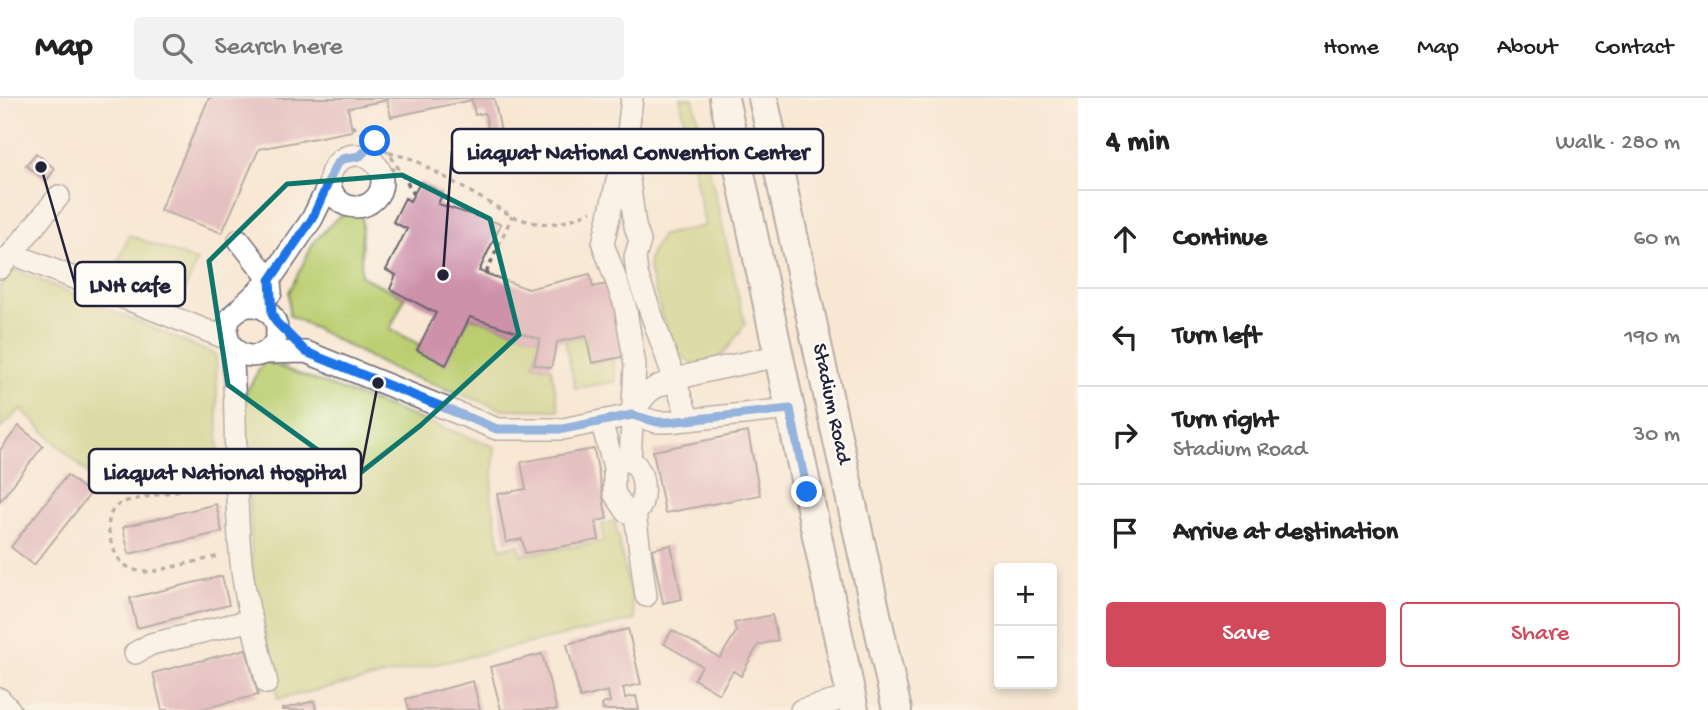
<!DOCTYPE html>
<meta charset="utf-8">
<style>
:root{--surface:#fff;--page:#f2f2f2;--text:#222;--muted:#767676;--line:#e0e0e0;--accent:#d1495b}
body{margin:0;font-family:"Gochi Hand",sans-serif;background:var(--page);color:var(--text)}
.controls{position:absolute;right:21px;bottom:21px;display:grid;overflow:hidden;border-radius:7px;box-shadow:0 4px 10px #0003}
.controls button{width:63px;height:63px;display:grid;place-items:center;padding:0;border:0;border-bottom:2px solid var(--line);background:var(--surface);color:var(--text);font:35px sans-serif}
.stop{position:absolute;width:21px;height:21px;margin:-16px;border:5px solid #1a73e8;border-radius:50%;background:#fff}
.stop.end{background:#1a73e8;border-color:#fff;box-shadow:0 2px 7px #0008}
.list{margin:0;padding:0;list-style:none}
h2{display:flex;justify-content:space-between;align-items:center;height:91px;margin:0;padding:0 28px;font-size:30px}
h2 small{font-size:23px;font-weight:400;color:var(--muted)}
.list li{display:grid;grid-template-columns:46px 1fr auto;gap:21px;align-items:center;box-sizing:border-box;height:98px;padding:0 28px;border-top:2px solid var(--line)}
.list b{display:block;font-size:26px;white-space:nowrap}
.list p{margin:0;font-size:23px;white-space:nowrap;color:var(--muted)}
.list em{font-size:23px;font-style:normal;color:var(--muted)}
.actions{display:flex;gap:14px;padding:21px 28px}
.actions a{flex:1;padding:16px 0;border:2px solid var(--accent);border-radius:7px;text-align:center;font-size:24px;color:var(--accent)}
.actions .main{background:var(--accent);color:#fff}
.icon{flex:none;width:38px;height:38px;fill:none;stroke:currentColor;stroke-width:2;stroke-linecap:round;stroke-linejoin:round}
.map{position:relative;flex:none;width:1078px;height:612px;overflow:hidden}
header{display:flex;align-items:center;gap:42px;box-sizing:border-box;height:98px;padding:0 35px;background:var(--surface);border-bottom:2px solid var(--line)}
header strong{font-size:33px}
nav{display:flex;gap:38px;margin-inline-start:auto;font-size:24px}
.search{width:490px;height:63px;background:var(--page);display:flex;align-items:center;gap:18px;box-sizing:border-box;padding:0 24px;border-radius:7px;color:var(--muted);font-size:26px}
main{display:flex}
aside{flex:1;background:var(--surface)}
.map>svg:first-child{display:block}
.green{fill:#bbcd70;stroke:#6e7856;stroke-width:2}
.building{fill:#ce91aa}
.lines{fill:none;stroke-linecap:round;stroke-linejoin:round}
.minor-casing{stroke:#6d6770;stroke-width:24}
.major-casing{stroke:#6d6770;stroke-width:32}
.path{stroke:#6d6770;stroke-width:3.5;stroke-dasharray:5 5;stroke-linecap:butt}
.minor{stroke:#fff;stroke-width:21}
.major{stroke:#fff;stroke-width:28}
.route{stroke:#1a73e8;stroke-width:9}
.marked{fill:none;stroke:#0f766e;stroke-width:5;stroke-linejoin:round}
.labels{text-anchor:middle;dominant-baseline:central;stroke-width:5;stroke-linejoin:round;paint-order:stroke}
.street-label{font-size:21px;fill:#22223b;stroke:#fdfcf7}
.leader{fill:none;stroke:#22223b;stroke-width:2.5}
.callout-dot{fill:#22223b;stroke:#fdfcf7;stroke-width:2.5}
.callout{fill:#fdfcf7;stroke:#22223b;stroke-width:2.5}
.callout-label{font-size:23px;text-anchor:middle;font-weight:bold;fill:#22223b}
</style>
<header>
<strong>Map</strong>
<div class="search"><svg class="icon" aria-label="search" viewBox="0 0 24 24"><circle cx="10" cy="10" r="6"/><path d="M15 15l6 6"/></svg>Search here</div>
<nav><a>Home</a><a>Map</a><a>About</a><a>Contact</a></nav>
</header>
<main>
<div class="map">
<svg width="1078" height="612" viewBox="0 0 1078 612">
<rect width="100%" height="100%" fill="#fdfcf7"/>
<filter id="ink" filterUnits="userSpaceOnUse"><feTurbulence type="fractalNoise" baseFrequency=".0143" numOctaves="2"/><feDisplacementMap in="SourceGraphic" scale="14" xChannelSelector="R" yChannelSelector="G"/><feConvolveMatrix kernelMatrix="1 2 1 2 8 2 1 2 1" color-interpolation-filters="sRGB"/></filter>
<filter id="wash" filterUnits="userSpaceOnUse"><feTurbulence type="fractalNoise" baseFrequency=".00686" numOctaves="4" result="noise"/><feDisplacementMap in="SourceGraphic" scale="28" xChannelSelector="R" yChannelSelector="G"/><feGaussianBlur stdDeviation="1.57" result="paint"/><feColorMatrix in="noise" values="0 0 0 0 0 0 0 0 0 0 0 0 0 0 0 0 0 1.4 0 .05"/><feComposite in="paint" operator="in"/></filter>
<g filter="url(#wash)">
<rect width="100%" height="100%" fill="#f8e7d3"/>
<path class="green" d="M680 0H693L745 226C738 236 731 248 722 256 682 291 663 228 657 199 654 189 647 172 649 162 651 153 657 145 662 137L705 128Z
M348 113 362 117 361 178 405 199 390 231 419 246 417 252 445 266 470 219 540 241 534 266 551 270 559 312 502 311 394 272 289 217V194L314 144 336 121Z
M129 137 197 163 182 200 115 173Z
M14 171 216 257 219 377 114 401 21 311 0 331V188Z
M586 238 592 265 613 261 616 284 575 290 565 242Z
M264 263 495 349 491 398 501 451 519 446 522 457 603 444 602 426 615 423 635 522 278 601 253 479 244 298Z"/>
<g id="blocks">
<path class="building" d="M209 0H494L505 53 493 55 485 15 475 17 472 2 391 19 387 2 348 10 352 33 259 51 222 135 160 112Z
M36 55 55 71 46 83 26 67Z
M421 83 443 95 438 106 501 126 479 173 528 191 590 176 593 189 611 185 627 258 592 265 586 238 557 244 551 270 534 266 540 241 470 219 446 267 417 252 436 215 390 191 396 177 386 172 407 131 393 124 405 100 410 103Z
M19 328 43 348 0 403V352Z
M748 334 760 397 665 415 653 353Z
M594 351 607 421 596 423 599 442 525 455 522 441 506 444 497 396 526 391 521 364Z
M67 377 90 396 34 467 11 449Z
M216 406 222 434 129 456 123 429Z
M671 447 682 501 663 505 652 451Z
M222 478 229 507 137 530 130 500Z
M772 517 778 542 758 547 741 578 733 573 719 596 694 581 702 568 664 546 672 532 720 560 736 534 734 525Z
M628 531 641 586 623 590 625 600 636 598 639 612H603L602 606 610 604 608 593 580 600 567 546Z
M246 551 258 597 198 612H162L153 575Z
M542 556 557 612H501L490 569Z
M473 583 480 612H409L406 601Z
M314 603 316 612H282V611Z"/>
</g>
</g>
<g filter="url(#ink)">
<use href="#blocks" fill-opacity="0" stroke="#6d6770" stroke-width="2"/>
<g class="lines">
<g class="minor-casing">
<path id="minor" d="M330 83a26 26 0 1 1 52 0a26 26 0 1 1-52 0Z
M624 67 629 82 635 128 640 143 635 159 637 176 689 322
M239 142 270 182 271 195
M13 156 228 241
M0 170 59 98
M227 233a25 25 0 1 1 50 0a25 25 0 1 1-50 0Z
M240 210 270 182 312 121 330 84
M232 248C237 317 234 385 240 453 243 498 257 542 267 585
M265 255 306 254 497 331H563L631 317 657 324H668L790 311
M633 315C638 308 643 299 650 293 671 277 749 265 778 258
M601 323 614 369
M620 362C626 363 632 363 636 367 646 380 646 406 635 416L627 414 614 395V369Z
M630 363 635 267 625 207 603 146 617 82 624 67 632 0
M635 416 646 498
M135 555 151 546 252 522
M0 601 10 612
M801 612 851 599"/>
</g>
<g class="major-casing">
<path id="major" d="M724 0 854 612
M763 0 897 612"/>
</g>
<path class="path" d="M352 28 389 55 414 96
M389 55 413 61 512 118C543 130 561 128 591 113
M360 58 375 43
M380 74 398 70
M486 175 512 118
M218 384 127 403C119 406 113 409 110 418 105 433 114 462 128 469 135 473 143 474 151 474L220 458"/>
<use href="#minor" class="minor"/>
<use href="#major" class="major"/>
</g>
</g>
<g class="lines" filter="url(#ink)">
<path class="route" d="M375 43 360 58 342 61 336 67 312 121 270 182 272 216 276 224 306 254 497 331H563L632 317 657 324H668L790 311 807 394"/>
</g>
<path d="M0 0H1078V612H0ZM402 77 490 121 519 237 421 327 355 379 228 287 209 163 287 86Z" fill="#f8e7d3" fill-opacity=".55" fill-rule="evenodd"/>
<path class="marked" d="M402 77 490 121 519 237 421 327 355 379 228 287 209 163 287 86Z"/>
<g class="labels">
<g class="street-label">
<text transform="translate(830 306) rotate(78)">Stadium Road</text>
</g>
</g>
<path class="leader" d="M443 177L452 53M41 69L75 186M378 285L361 373"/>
<g class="callout-dot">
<circle cx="443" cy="177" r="7"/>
<circle cx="41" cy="69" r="7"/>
<circle cx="378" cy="285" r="7"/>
</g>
<g class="callout">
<rect x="452" y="31" width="371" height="44" rx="7"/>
<rect x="75" y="164" width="110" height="44" rx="7"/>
<rect x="89" y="351" width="272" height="44" rx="7"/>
</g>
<g class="callout-label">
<text x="638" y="61">Liaquat National Convention Center</text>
<text x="130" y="194">LNH cafe</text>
<text x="225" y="381">Liaquat National Hospital</text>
</g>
</svg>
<div class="controls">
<button>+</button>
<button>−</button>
</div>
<div class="stop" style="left:375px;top:43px"></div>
<div class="stop end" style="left:807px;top:394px"></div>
</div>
<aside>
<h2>4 min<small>Walk · 280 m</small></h2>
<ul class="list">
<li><svg class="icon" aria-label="ahead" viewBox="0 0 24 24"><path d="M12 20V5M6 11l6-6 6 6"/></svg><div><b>Continue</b></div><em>60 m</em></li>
<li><svg class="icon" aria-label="left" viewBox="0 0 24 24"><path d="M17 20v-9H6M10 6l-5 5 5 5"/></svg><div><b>Turn left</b></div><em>190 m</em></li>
<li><svg class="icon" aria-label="right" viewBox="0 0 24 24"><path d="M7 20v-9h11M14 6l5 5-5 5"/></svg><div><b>Turn right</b><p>Stadium Road</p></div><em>30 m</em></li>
<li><svg class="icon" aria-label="arrive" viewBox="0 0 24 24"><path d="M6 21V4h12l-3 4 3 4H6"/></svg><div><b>Arrive at destination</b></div></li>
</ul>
<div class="actions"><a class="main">Save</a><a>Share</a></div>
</aside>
</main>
